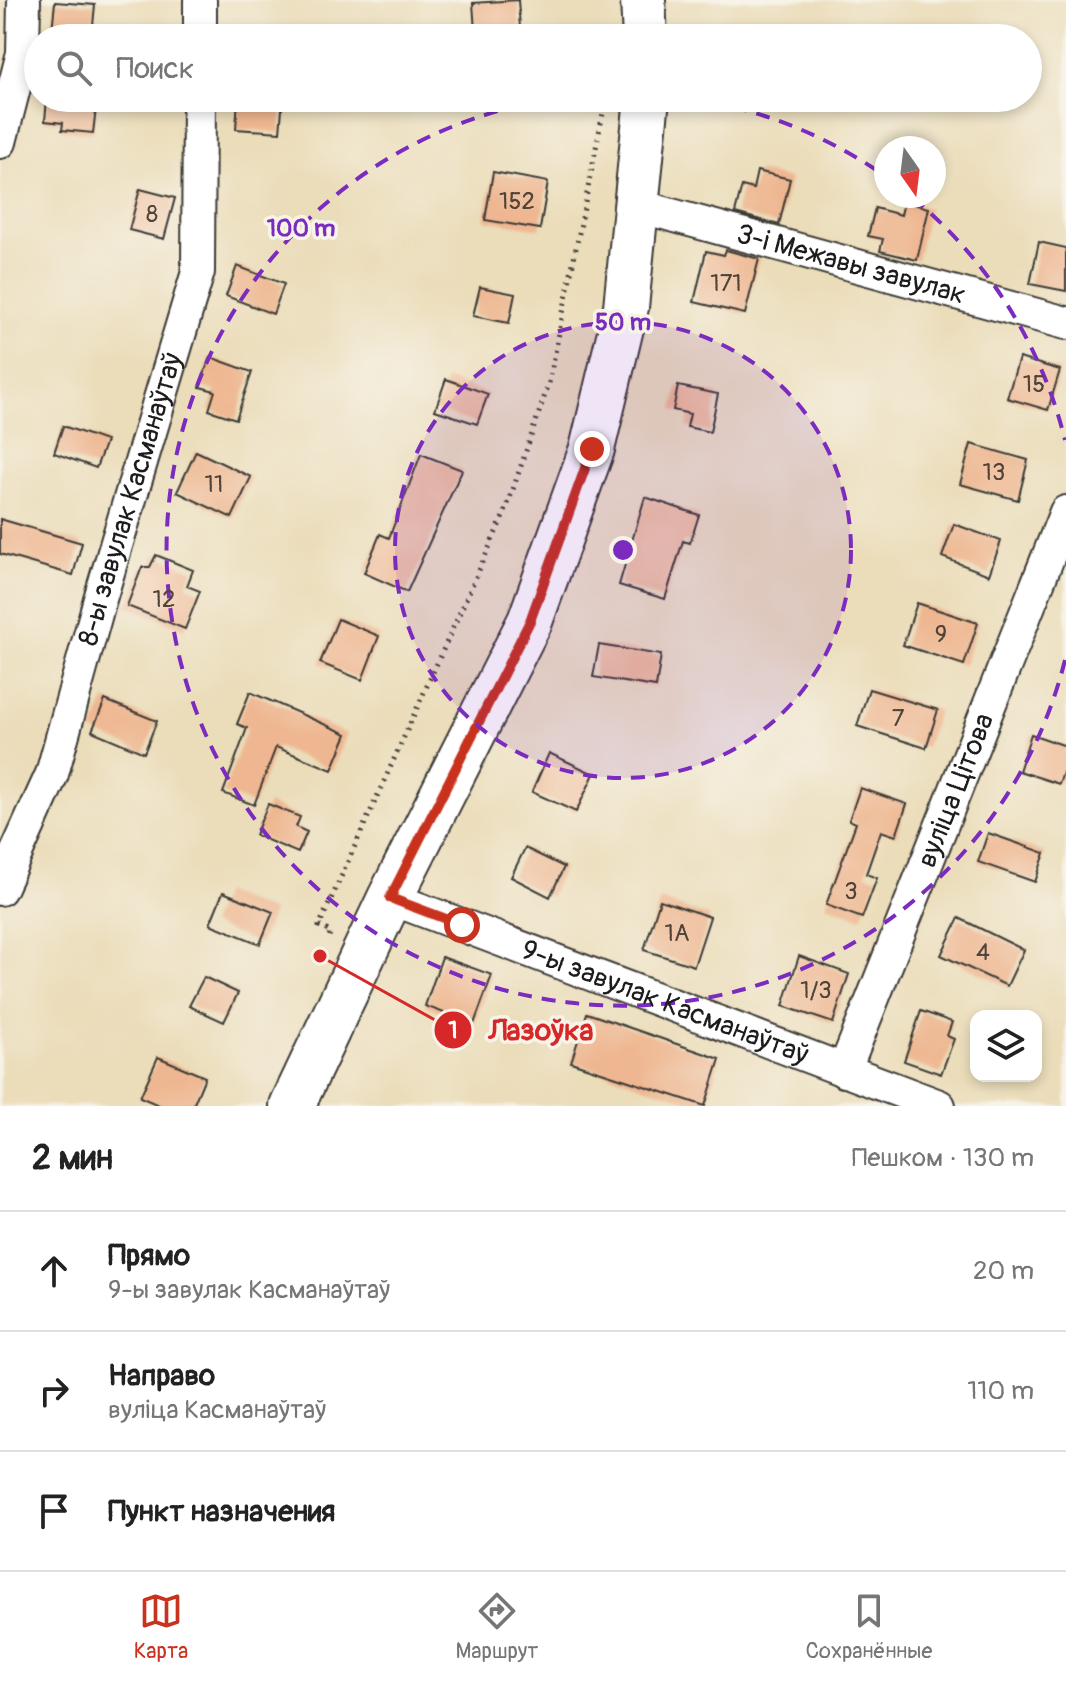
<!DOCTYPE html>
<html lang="ru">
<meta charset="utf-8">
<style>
:root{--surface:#fff;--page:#f2f2f2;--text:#222;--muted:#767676;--line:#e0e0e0;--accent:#c8321e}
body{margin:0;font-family:Pangolin,sans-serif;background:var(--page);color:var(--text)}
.controls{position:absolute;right:24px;bottom:24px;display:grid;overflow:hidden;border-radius:16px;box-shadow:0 4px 12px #0003}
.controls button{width:72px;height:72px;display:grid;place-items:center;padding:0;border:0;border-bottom:2px solid var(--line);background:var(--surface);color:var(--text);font:40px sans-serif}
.compass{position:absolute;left:874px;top:136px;width:72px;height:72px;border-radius:50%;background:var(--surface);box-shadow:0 4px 12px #0003;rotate:166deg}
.stop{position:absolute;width:24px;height:24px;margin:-18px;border:6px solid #c8321e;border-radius:50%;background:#fff}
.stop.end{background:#c8321e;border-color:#fff;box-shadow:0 2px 8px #0008}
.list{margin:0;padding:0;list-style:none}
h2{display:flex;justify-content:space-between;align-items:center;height:104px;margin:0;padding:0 32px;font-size:34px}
h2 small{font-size:26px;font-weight:400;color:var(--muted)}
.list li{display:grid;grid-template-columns:52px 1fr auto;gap:24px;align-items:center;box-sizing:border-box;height:120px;padding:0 32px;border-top:2px solid var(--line)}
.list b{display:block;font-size:30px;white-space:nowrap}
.list p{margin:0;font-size:26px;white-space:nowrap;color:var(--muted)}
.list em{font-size:26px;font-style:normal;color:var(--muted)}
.icon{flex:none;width:44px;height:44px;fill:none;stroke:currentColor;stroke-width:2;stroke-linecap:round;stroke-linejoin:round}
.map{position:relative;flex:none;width:1066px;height:1106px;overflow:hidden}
.search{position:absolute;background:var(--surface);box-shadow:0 4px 12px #0003;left:24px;right:24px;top:24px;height:88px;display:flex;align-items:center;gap:20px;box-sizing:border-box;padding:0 28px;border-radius:44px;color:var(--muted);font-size:30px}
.sheet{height:464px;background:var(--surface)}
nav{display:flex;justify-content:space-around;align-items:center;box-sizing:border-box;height:112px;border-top:2px solid var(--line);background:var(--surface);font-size:22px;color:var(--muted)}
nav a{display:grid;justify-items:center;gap:4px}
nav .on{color:var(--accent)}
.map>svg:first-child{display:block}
.building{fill:#eeb791}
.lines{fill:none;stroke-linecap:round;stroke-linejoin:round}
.street-casing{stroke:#3b3934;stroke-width:36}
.secondary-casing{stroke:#3b3934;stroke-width:48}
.path{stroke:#3b3934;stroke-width:5;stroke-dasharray:2 6;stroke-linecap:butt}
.street{stroke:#fff;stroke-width:32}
.secondary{stroke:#fff;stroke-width:44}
.route{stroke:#c8321e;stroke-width:10}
.ring{fill:none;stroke:#7b2cbf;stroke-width:4;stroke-dasharray:14 10}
.labels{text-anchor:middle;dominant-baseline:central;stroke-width:7;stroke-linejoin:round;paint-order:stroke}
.number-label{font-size:24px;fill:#504339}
.street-label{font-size:28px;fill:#1c1c1c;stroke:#f7f3e8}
.centre{fill:#7b2cbf;stroke:#f7f3e8;stroke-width:4}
.ring-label{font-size:24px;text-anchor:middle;font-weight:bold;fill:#7b2cbf;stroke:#f7f3e8;stroke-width:7;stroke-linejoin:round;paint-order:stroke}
.leader{fill:none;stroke:#d62828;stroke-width:3}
.callout-dot{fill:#d62828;stroke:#f7f3e8;stroke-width:3}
.mark-label{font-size:24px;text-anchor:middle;font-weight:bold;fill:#fff}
.callout-label{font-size:30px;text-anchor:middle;font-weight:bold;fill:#d62828;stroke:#f7f3e8;stroke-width:7;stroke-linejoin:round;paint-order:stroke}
</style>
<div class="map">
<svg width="1066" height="1106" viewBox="0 0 1066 1106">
<rect width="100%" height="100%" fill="#f7f3e8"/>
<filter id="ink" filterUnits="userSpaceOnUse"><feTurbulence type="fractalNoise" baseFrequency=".0125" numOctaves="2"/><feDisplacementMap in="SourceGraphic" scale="16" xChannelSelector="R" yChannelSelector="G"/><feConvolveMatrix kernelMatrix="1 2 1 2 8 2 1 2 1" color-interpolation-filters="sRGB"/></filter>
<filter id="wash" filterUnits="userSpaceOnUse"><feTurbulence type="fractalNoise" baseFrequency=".006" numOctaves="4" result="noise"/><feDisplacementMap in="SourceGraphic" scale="32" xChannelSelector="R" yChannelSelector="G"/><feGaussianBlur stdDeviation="1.8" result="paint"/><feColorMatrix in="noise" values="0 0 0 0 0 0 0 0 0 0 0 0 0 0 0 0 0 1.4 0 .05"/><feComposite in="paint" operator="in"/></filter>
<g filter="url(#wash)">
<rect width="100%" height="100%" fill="#ebddba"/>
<g id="blocks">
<path class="building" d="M518 0 520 28 475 31 473 3Z
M55 2 95 5 92 35 52 31Z
M47 98 97 100 93 133 62 130 63 123 45 121Z
M238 98H283L280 132 236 129Z
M757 171 790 179 779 225 735 213 742 186 753 189Z
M493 172 548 182 540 229 485 220Z
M140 189 175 198 164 239 129 230Z
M904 202 929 208 917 260 880 251 883 239 868 236 875 208 901 215Z
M1039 242 1066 248V291L1030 284Z
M726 250 759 259 745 314 694 302 706 251 724 255Z
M237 266 284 284 273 314 226 296Z
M480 287 515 294 509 323 473 316Z
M210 357 252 372 236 419 209 410 215 391 200 387Z
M1019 358 1060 370 1048 410 1007 398Z
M446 379 488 394 477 424 435 410Z
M678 386 718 394 710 432 687 427 690 414 673 410Z
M63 426 106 441 96 468 54 453Z
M971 444 1028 460 1018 500 960 484Z
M196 451 251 477 232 518 177 492Z
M421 454 462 470 407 592 364 573 380 534 389 538Z
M645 497 699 515 690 543 683 541 665 599 619 585Z
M0 519 82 543 73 575 0 554Z
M954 524 1001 541 989 575 942 557Z
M156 555 193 570 187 586 200 591 185 629 127 606 142 567H150Z
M917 603 978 623 964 665 903 645Z
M338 619 379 636 362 680 320 663Z
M599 645 661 655 656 687 593 677Z
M869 689 938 710 926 748 857 726Z
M250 692 347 734 332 770 276 747 254 805 223 793 247 728 237 724Z
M105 700 157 721 144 753 92 731Z
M1031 734 1066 746V764L1059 784 1019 771Z
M549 753 594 774 576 812 532 792Z
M860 788 907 804 896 836 881 831 866 874 877 878 862 918 826 905 856 823 849 820Z
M268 804 300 817 296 827 307 832 298 853 255 835Z
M988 833 1045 853 1035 882 978 862Z
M525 848 564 867 550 897 511 877Z
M223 892 273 912 260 944 210 924Z
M660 900 710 917 694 966 644 950Z
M959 918 1024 950 1007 986 941 955Z
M799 956 849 974 833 1023 783 1006Z
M442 957 492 975 474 1024 425 1006Z
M204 977 238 993 224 1022 189 1006Z
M921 1011 952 1022 947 1036 954 1039 941 1074 904 1061Z
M587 1013 720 1059 705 1106 571 1062Z
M158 1057 205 1077 193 1106H161L140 1097Z"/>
</g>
</g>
<g filter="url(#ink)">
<use href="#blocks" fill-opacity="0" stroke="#3b3934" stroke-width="2"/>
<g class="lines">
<g class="street-casing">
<g id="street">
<path d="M200 38V0"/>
<path d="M0 142 23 53 24 0"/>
<path id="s1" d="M635 205 1066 323"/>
<path id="s2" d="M0 889 52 774 100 599 198 272 199 98"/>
<path id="s3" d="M390 898 939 1106"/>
<path id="s4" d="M844 1071 1066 512"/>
</g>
</g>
<g class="secondary-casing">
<path id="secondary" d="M643 0 645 38
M292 1106 390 898 530 621 592 449 626 307 647 98"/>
</g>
<path class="path" d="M329 936 331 932 319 926 506 510 549 383 606 98"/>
<use href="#street" class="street"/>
<use href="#secondary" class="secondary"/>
</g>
</g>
<g class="lines" filter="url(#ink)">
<path class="route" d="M462 925 390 898 530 621 592 449"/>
</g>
<circle cx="623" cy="550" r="228" fill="#7b2cbf" fill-opacity=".12"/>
<g class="ring">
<circle cx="623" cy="550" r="228"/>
<path d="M1065 660A456 456 0 1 1 560 98M686 98A456 456 0 0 1 885 176M913 198A456 456 0 0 1 1065 440"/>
</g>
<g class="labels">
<g class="number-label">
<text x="517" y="201">152</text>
<text x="152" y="214">8</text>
<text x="726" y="283">171</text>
<text x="1034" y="384">15</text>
<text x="994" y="472">13</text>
<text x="214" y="484">11</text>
<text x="164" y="599">12</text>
<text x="941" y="634">9</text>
<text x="898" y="718">7</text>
<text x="851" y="891">3</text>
<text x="677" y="933">1А</text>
<text x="983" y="952">4</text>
<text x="816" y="990">1/3</text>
</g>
<g class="street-label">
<text stroke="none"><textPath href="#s1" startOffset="224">3-і Межавы завулак</textPath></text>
<text stroke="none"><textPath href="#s2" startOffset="412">8-ы завулак Касманаўтаў</textPath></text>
<text stroke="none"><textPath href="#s4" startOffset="302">вуліца Цітова</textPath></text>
<text stroke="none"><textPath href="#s3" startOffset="294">9-ы завулак Касманаўтаў</textPath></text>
</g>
</g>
<circle cx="623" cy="550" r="12" class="centre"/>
<g class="ring-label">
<text x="301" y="236">100 m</text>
<text x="623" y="330">50 m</text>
</g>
<path class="leader" d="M320 956L453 1030"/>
<g class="callout-dot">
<circle cx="320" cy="956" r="8"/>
<circle cx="453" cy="1030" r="20"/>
</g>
<g class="mark-label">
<text x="453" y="1038">1</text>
</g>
<g class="callout-label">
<text x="541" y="1040">Лазоўка</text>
</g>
</svg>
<div class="controls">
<button><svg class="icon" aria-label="layers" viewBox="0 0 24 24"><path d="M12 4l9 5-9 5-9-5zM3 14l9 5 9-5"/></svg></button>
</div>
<svg class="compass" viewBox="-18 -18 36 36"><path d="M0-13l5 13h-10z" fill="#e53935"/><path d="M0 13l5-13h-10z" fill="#767676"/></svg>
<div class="stop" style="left:462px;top:925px"></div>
<div class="stop end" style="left:592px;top:449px"></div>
<div class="search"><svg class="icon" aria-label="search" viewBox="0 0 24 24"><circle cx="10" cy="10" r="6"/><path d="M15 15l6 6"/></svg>Поиск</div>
</div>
<section class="sheet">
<h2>2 мин<small>Пешком · 130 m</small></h2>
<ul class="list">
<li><svg class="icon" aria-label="ahead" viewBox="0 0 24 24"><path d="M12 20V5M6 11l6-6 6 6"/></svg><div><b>Прямо</b><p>9-ы завулак Касманаўтаў</p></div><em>20 m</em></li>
<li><svg class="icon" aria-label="right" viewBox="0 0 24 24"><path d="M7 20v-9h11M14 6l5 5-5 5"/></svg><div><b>Направо</b><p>вуліца Касманаўтаў</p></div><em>110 m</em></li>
<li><svg class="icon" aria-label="arrive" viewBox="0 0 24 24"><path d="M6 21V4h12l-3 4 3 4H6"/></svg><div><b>Пункт назначения</b></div></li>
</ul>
</section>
<nav>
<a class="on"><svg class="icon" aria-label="map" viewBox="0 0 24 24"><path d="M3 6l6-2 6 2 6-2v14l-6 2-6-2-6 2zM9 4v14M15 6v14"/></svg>Карта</a>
<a><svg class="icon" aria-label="directions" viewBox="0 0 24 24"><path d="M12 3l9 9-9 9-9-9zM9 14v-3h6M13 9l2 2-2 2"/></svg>Маршрут</a>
<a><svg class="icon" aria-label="saved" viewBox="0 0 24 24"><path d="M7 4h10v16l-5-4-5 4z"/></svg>Сохранённые</a>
</nav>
